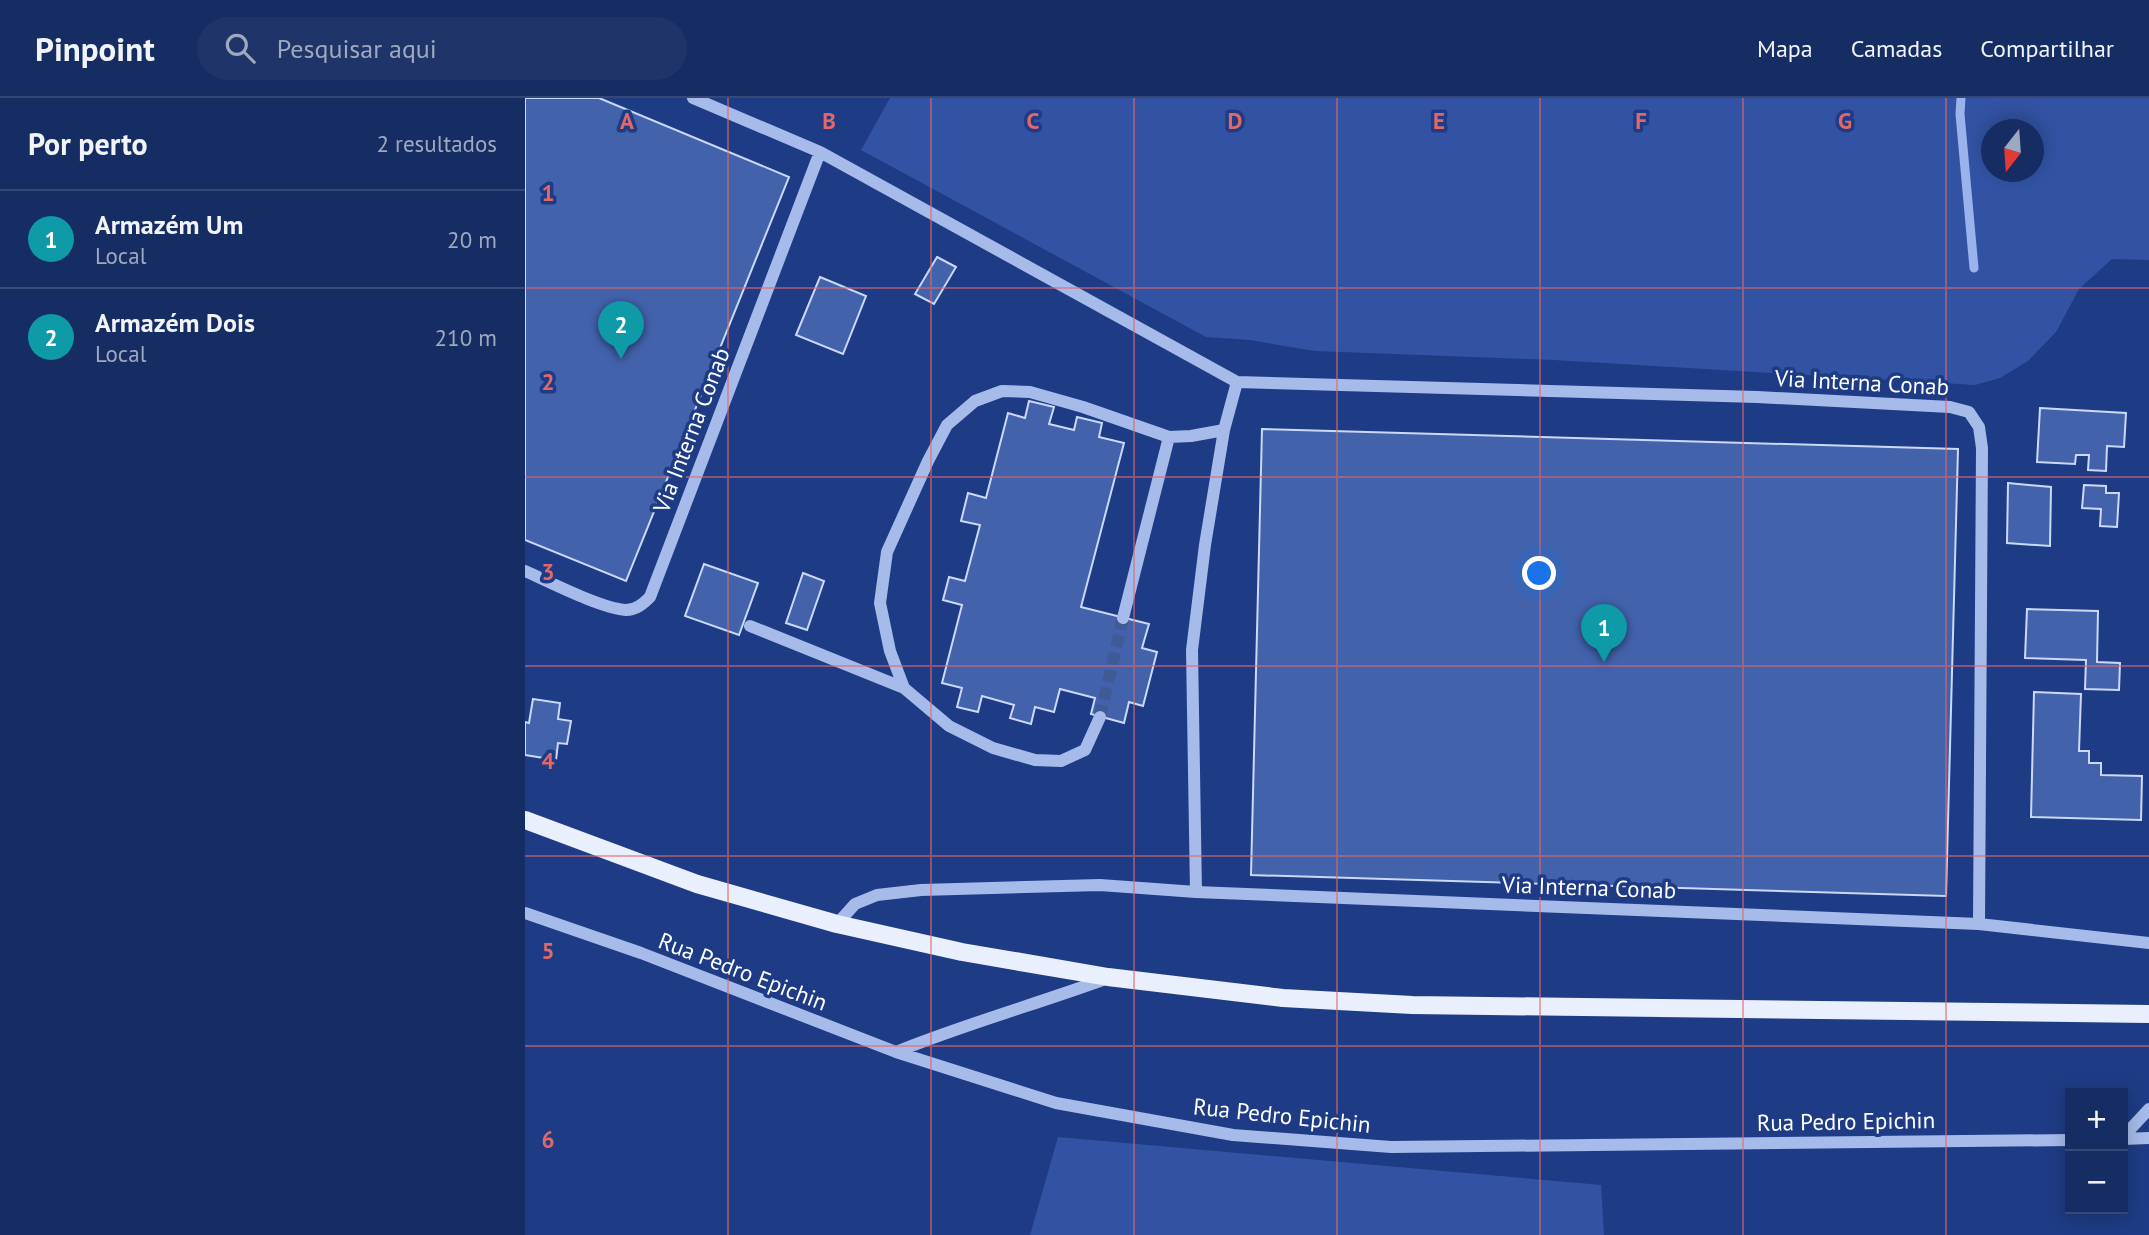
<!DOCTYPE html>
<html lang="pt">
<meta charset="utf-8">
<style>
:root{--surface:#162d64;--page:#1f356a;--text:#f1f3f6;--muted:#9ea8bf;--line:#354978;--accent:#f9e465}
body{margin:0;font-family:"PT Sans",sans-serif;background:var(--page);color:var(--text)}
.controls{position:absolute;right:21px;bottom:21px;display:grid;overflow:hidden;border-radius:0px;box-shadow:0 4px 18px #0003}
.controls button{width:63px;height:63px;display:grid;place-items:center;padding:0;border:0;border-bottom:2px solid var(--line);background:var(--surface);color:var(--text);font:35px sans-serif}
.compass{position:absolute;left:1456px;top:21px;width:63px;height:63px;border-radius:50%;background:var(--surface);box-shadow:0 4px 18px #0003;rotate:197deg}
.you{position:absolute;left:1015px;top:476px;width:24px;height:24px;margin:-18px;border:5px solid #fff;border-radius:50%;background:#1a73e8;box-shadow:0 0 0 10px #1a73e833}
.badge{display:grid;place-items:center;width:46px;height:46px;border-radius:50%;background:var(--accent);color:#fff;font-size:23px;font-weight:700}
.pin{position:absolute;translate:-50% -58px;filter:drop-shadow(0 2px 4px #0008)}
.pin::after{content:'';position:absolute;top:37px;width:24px;height:21px;background:inherit;clip-path:polygon(0 0,100% 0,50% 100%)}
.list{margin:0;padding:0;list-style:none}
h2{display:flex;justify-content:space-between;align-items:center;height:91px;margin:0;padding:0 28px;font-size:30px}
h2 small{font-size:23px;font-weight:400;color:var(--muted)}
.list li{display:grid;grid-template-columns:46px 1fr auto;gap:21px;align-items:center;box-sizing:border-box;height:98px;padding:0 28px;border-top:2px solid var(--line)}
.list b{display:block;font-size:26px;white-space:nowrap}
.list p{margin:0;font-size:23px;white-space:nowrap;color:var(--muted)}
.list em{font-size:23px;font-style:normal;color:var(--muted)}
.icon{flex:none;width:38px;height:38px;fill:none;stroke:currentColor;stroke-width:2;stroke-linecap:round;stroke-linejoin:round}
.map{position:relative;flex:none;width:1624px;height:1137px;overflow:hidden}
header{display:flex;align-items:center;gap:42px;box-sizing:border-box;height:98px;padding:0 35px;background:var(--surface);border-bottom:2px solid var(--line)}
header strong{font-size:33px}
nav{display:flex;gap:38px;margin-inline-start:auto;font-size:24px}
.search{width:490px;height:63px;background:var(--page);display:flex;align-items:center;gap:18px;box-sizing:border-box;padding:0 24px;border-radius:38px;color:var(--muted);font-size:26px}
main{display:flex}
aside{flex:1;background:var(--surface)}
.map>svg:first-child{display:block}
.green{fill:#3253a3;fill-rule:evenodd}
.lines{fill:none;stroke-linecap:round;stroke-linejoin:round}
.stream{stroke:#99b3ec;stroke-width:9}
.building{fill:#4262ac;stroke:#cbd8f8;stroke-width:2}
.minor-tunnel{stroke:#405997;stroke-width:12;stroke-dasharray:12 6;stroke-linecap:butt}
.minor{stroke:#a6bbea;stroke-width:12}
.major{stroke:#eaeffe;stroke-width:18}
.grid{fill:none;stroke:#e26868;stroke-width:2;stroke-opacity:0.55}
.labels{text-anchor:middle;dominant-baseline:central;stroke-width:7;stroke-linejoin:round;paint-order:stroke}
.street-label{font-size:23px;fill:#fff;stroke:#1e3c85}
.grid-label{font-size:23px;text-anchor:middle;font-weight:bold;fill:#e26868;stroke:#1e3c85;stroke-width:7;stroke-linejoin:round;paint-order:stroke}
</style>
<header>
<strong>Pinpoint</strong>
<div class="search"><svg class="icon" aria-label="search" viewBox="0 0 24 24"><circle cx="10" cy="10" r="6"/><path d="M15 15l6 6"/></svg>Pesquisar aqui</div>
<nav><a>Mapa</a><a>Camadas</a><a>Compartilhar</a></nav>
</header>
<main>
<aside>
<h2>Por perto<small>2 resultados</small></h2>
<ul class="list">
<li><span class="badge" style="background:#0f9aa8">1</span><div><b>Armazém Um</b><p>Local</p></div><em>20 m</em></li>
<li><span class="badge" style="background:#0f9aa8">2</span><div><b>Armazém Dois</b><p>Local</p></div><em>210 m</em></li>
</ul>
</aside>
<div class="map">
<svg width="1624" height="1137" viewBox="0 0 1624 1137">
<rect width="100%" height="100%" fill="#1e3c85"/>
<path class="green" d="M365 0H1624V162L1587 161 1554 191 1531 234 1503 263 1475 280 1450 287 1029 262 790 253 725 242 681 239 336 52ZM1466 32H1508V74H1466Z
M533 1039 1076 1087 1079 1137H505Z"/>
<g class="lines">
<path class="stream" d="M1436 0 1435 16 1449 170"/>
</g>
<path class="building" d="M0 0H74L264 79 101 483 0 442Z
M412 159 431 169 409 206 390 196Z
M295 179 341 198 318 256 271 237Z
M504 303 529 309 524 326 549 332 552 319 577 325 574 339 599 345 556 509 624 526 617 550 632 554 618 608 604 604 599 625 566 616 570 600 535 591 529 614 510 609 506 626 485 620 489 607 457 598 453 614 432 609 437 590 417 585 437 507 418 502 424 479 440 483 455 427 436 423 443 395 461 400 483 315 500 320Z
M1515 310 1601 315 1599 349 1582 348 1581 373 1563 372 1564 357H1551L1550 366 1512 364Z
M737 331 1433 351 1421 798 726 777Z
M1483 385 1526 389 1525 448 1482 445Z
M1559 387 1581 388V395H1594L1592 429 1575 428 1576 411 1557 410Z
M179 466 233 485 214 537 160 518Z
M278 475 299 483 282 532 261 525Z
M1502 511 1573 513 1572 564 1595 565 1594 592 1560 591 1561 562 1500 560Z
M1509 594 1556 596 1554 653H1564V665H1576V677L1617 678 1616 722 1506 719Z
M8 601 35 605 33 621 46 623 42 646 33 645 31 662 0 657V624L4 625Z"/>
<g class="lines">
<path class="minor-tunnel" d="M575 619 598 520"/>
<path class="minor" d="M168 0 295 54 712 284
M0 473C25 484 75 510 101 512 111 512 118 506 125 499L295 54
M598 520 644 339
M225 528 379 590
M575 619 560 652 536 663 510 662 468 650 424 628 379 590 365 553 355 505 362 454 403 363 422 327 450 303 477 293 505 294 558 309 644 339 666 338 699 332
M671 794 667 552 680 447 699 332 712 284 1232 299 1425 309 1444 314 1454 329 1457 350 1454 826
M0 815 116 855 371 954 531 1005 708 1037 866 1049 1545 1042
M312 826 330 806 352 797 396 792 575 787 671 794 1454 826 1624 845
M371 954C440 926 512 906 583 880
M1598 1039 1624 1011
M1598 1041 1624 1040"/>
<path class="major" d="M0 722 172 786 312 826 437 854 583 879 758 900 887 907 1624 916"/>
</g>
<path class="grid" d="M203 0V1137M406 0V1137M609 0V1137M812 0V1137M1015 0V1137M1218 0V1137M1421 0V1137M0 190H1624M0 379H1624M0 568H1624M0 758H1624M0 948H1624"/>
<g class="labels">
<g class="street-label">
<text transform="translate(1337 284) rotate(3)">Via Interna Conab</text>
<text transform="translate(166 332) rotate(-69)">Via Interna Conab</text>
<text transform="translate(1064 789) rotate(2)">Via Interna Conab</text>
<text transform="translate(218 873) rotate(21)">Rua Pedro Epichin</text>
<text transform="translate(757 1017) rotate(6)">Rua Pedro Epichin</text>
<text transform="translate(1321 1023) rotate(-1)">Rua Pedro Epichin</text>
</g>
</g>
<g class="grid-label">
<text x="102" y="31">A</text>
<text x="304" y="31">B</text>
<text x="508" y="31">C</text>
<text x="710" y="31">D</text>
<text x="914" y="31">E</text>
<text x="1116" y="31">F</text>
<text x="1320" y="31">G</text>
<text x="23" y="103">1</text>
<text x="23" y="292">2</text>
<text x="23" y="482">3</text>
<text x="23" y="671">4</text>
<text x="23" y="861">5</text>
<text x="23" y="1050">6</text>
</g>
</svg>
<div class="controls">
<button>+</button>
<button>−</button>
</div>
<svg class="compass" viewBox="-18 -18 36 36"><path d="M0-13l5 13h-10z" fill="#e53935"/><path d="M0 13l5-13h-10z" fill="#9ea8bf"/></svg>
<div class="you"></div>
<div class="pin badge" style="left:1079px;top:564px;background:#0f9aa8">1</div>
<div class="pin badge" style="left:96px;top:261px;background:#0f9aa8">2</div>
</div>
</main>
